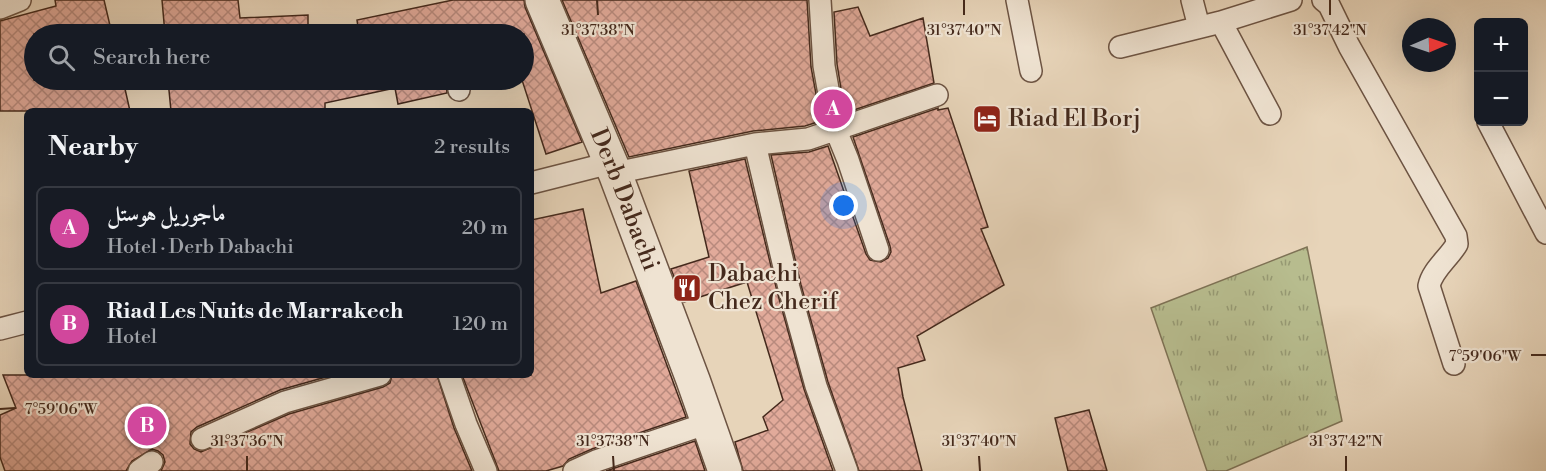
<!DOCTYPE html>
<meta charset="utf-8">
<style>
:root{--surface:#171b24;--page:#20242c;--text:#f1f3f6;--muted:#9ea1a6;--line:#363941;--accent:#7c3aed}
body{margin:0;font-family:"Libre Bodoni",Amiri,serif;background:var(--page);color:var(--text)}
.controls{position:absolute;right:18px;top:18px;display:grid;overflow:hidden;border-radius:9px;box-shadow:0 6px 24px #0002}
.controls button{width:54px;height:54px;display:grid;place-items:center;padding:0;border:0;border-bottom:2px solid var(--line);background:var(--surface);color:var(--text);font:30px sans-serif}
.compass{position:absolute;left:1402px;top:18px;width:54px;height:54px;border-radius:50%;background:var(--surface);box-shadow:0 6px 24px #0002;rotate:88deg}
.you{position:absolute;left:844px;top:206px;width:21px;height:21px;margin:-15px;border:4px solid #fff;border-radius:50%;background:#1a73e8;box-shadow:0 0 0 9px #1a73e833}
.badge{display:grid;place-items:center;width:39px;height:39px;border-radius:50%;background:var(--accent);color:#fff;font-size:20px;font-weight:700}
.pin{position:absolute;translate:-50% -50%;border:3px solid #fff;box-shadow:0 2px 6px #0006}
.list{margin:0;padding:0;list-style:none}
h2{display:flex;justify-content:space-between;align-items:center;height:78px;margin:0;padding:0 24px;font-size:26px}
h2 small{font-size:20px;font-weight:400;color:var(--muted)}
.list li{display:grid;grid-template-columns:39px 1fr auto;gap:18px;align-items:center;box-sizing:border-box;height:84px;margin:0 12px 12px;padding:0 12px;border:2px solid var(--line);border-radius:9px}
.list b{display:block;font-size:22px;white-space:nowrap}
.list p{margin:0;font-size:20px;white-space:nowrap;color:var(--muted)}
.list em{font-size:20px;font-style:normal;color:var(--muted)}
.icon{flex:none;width:33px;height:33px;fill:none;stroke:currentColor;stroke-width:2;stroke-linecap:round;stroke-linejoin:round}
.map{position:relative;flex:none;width:1546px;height:471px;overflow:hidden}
.search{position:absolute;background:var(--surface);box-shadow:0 6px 24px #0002;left:24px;top:24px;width:510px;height:66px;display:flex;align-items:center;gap:15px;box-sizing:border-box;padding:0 21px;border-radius:33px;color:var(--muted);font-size:22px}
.panel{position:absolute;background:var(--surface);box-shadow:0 6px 24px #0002;left:24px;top:108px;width:510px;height:270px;border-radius:9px}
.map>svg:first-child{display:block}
.grass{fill:url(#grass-tufts);stroke:#7e7255;stroke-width:1.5}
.building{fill:url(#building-cross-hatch);stroke:#44291c;stroke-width:1.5}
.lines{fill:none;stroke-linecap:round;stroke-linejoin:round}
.lane-casing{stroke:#6d5443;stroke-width:24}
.street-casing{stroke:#6d5443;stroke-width:36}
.lane{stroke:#efe3d2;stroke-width:21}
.street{stroke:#efe3d2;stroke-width:33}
.ticks{fill:none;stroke:#44291c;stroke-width:2}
.labels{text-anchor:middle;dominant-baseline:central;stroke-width:4.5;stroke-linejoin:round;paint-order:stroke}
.poi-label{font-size:24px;fill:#44291c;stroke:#efe3d2;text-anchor:start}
.street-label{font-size:24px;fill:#44291c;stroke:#efe3d2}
.ticks-label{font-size:15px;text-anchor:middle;fill:#44291c;stroke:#efe3d2;stroke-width:4.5;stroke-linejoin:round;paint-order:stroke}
</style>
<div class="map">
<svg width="1546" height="471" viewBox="0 0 1546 471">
<defs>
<pattern id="grass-tufts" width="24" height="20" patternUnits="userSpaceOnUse" patternTransform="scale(1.5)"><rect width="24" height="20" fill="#b7bc8e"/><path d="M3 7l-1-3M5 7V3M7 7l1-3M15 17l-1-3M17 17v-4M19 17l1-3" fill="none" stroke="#969973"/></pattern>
<pattern id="building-cross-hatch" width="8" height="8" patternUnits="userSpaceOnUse" patternTransform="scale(1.5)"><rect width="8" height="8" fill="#e1aa9a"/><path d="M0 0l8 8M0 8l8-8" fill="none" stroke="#b88a7d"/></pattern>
</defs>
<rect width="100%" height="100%" fill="#e7d4b9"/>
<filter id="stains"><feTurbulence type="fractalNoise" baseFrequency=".00333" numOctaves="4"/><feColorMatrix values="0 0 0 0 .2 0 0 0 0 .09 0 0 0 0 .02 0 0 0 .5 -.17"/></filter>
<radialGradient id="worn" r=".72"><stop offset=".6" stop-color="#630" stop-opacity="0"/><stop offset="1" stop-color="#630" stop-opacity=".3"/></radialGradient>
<path class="grass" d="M1307 247 1342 421 1226 471H1207L1151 308Z"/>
<path class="building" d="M55 0H104L112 34H34V80H123L130 111H0V21L56 6Z
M162 0H238L240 18 308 15V34H165Z
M453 0H524L525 7 582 142 546 154 522 80 524 34H359L357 20Z
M562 0H807L811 67 821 121 805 126 753 131 629 157Z
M858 7 870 36 923 18 934 83 845 113 837 64 834 12Z
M168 80H446L447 93 398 104 395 88 325 103V111H171Z
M938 108V110L948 108 988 227 981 229 1004 285 917 336 925 360 898 368 903 397 922 471H859L828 382 801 285 771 155 809 152 828 146 866 254 870 260 881 262 888 258 891 252 890 246 853 137Z
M745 159 777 291 804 389 833 471H743L735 442 768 430 763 417 783 400 747 282 684 302 671 269 709 257 689 171Z
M583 209 601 293 636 281 686 417 592 449 569 459 563 466 546 471H499L462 375H531V220Z
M3 375H333L280 390 197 427 191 432 190 444 194 449 201 452 289 414 383 387 390 383 392 375H437L454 428 472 471H161L165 462 163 455 158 451 152 449 132 461 126 471H5L0 457V415L16 408Z
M1089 410 1107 471H1068L1055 418Z
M695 441 705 471H606Z"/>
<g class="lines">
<g class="lane-casing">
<path id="lane" d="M820 0 824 66 835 128 848 160 878 250
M1017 0 1031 71
M1192 0 1199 27
M1323 0 1329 5 1349 46 1456 236 1457 244C1449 258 1432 270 1429 286L1454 364
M0 8 20 0
M1221 22 1270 114
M1120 47 1221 22 1291 0
M458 80 459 90
M1488 122 1546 233
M755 144 789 288 816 386 847 471
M615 173 755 144 808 139 937 95
M531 183 610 163
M0 329 27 322
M449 375 466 424 486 471
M202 439 285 402 380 375
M139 471 152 462
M574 471 596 461 708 423"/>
</g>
<g class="street-casing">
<g id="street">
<path id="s1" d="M542 0 615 173 693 380 725 471"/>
</g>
</g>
<use href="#lane" class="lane"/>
<use href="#street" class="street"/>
</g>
<path class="ticks" d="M597 0 598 15M964 0V15M1330 0V15M1531 355H1546M0 409 15 408M247 456V471M613 456 614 471M979 456 980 471M1346 456V471"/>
<defs>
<g id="hotel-square" transform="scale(1.5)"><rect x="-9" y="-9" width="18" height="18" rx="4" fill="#8f2418" stroke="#efe3d2"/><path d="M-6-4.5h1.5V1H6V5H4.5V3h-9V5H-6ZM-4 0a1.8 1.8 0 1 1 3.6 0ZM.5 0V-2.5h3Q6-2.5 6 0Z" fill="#fff"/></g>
<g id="restaurant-square" transform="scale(1.5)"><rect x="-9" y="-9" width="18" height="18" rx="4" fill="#8f2418" stroke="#efe3d2"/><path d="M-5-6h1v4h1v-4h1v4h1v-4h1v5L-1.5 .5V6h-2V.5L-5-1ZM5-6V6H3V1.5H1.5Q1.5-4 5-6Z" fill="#fff"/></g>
</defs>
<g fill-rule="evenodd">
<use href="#hotel-square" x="987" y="119"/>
<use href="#restaurant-square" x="687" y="288"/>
</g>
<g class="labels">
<g class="poi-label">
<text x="1008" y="119">Riad El Borj</text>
<text x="708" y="274">Dabachi<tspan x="708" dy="28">Chez Cherif</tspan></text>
</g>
<g class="street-label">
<text stroke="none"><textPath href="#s1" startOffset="216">Derb Dabachi</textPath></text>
</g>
</g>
<g class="ticks-label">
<text x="598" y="35">31°37'38"N</text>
<text x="964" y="35">31°37'40"N</text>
<text x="1330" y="35">31°37'42"N</text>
<text x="1485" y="361">7°59'06"W</text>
<text x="61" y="414">7°59'06"W</text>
<text x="247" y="446">31°37'36"N</text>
<text x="613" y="446">31°37'38"N</text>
<text x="979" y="446">31°37'40"N</text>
<text x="1346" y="446">31°37'42"N</text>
</g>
<rect width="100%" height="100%" filter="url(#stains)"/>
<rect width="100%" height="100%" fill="url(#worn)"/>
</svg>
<div class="controls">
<button>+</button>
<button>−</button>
</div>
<svg class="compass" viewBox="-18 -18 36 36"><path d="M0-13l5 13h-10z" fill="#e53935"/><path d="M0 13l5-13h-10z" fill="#9ea1a6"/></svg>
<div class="you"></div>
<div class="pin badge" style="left:833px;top:109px;background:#d1479c">A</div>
<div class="pin badge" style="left:147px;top:426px;background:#d1479c">B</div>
<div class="search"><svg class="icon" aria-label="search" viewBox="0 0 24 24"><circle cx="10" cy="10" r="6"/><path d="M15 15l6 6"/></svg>Search here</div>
<section class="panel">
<h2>Nearby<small>2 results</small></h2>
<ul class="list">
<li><span class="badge" style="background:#d1479c">A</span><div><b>ماجوريل هوستل</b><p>Hotel · Derb Dabachi</p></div><em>20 m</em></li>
<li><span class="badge" style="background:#d1479c">B</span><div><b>Riad Les Nuits de Marrakech</b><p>Hotel</p></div><em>120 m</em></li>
</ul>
</section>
</div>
